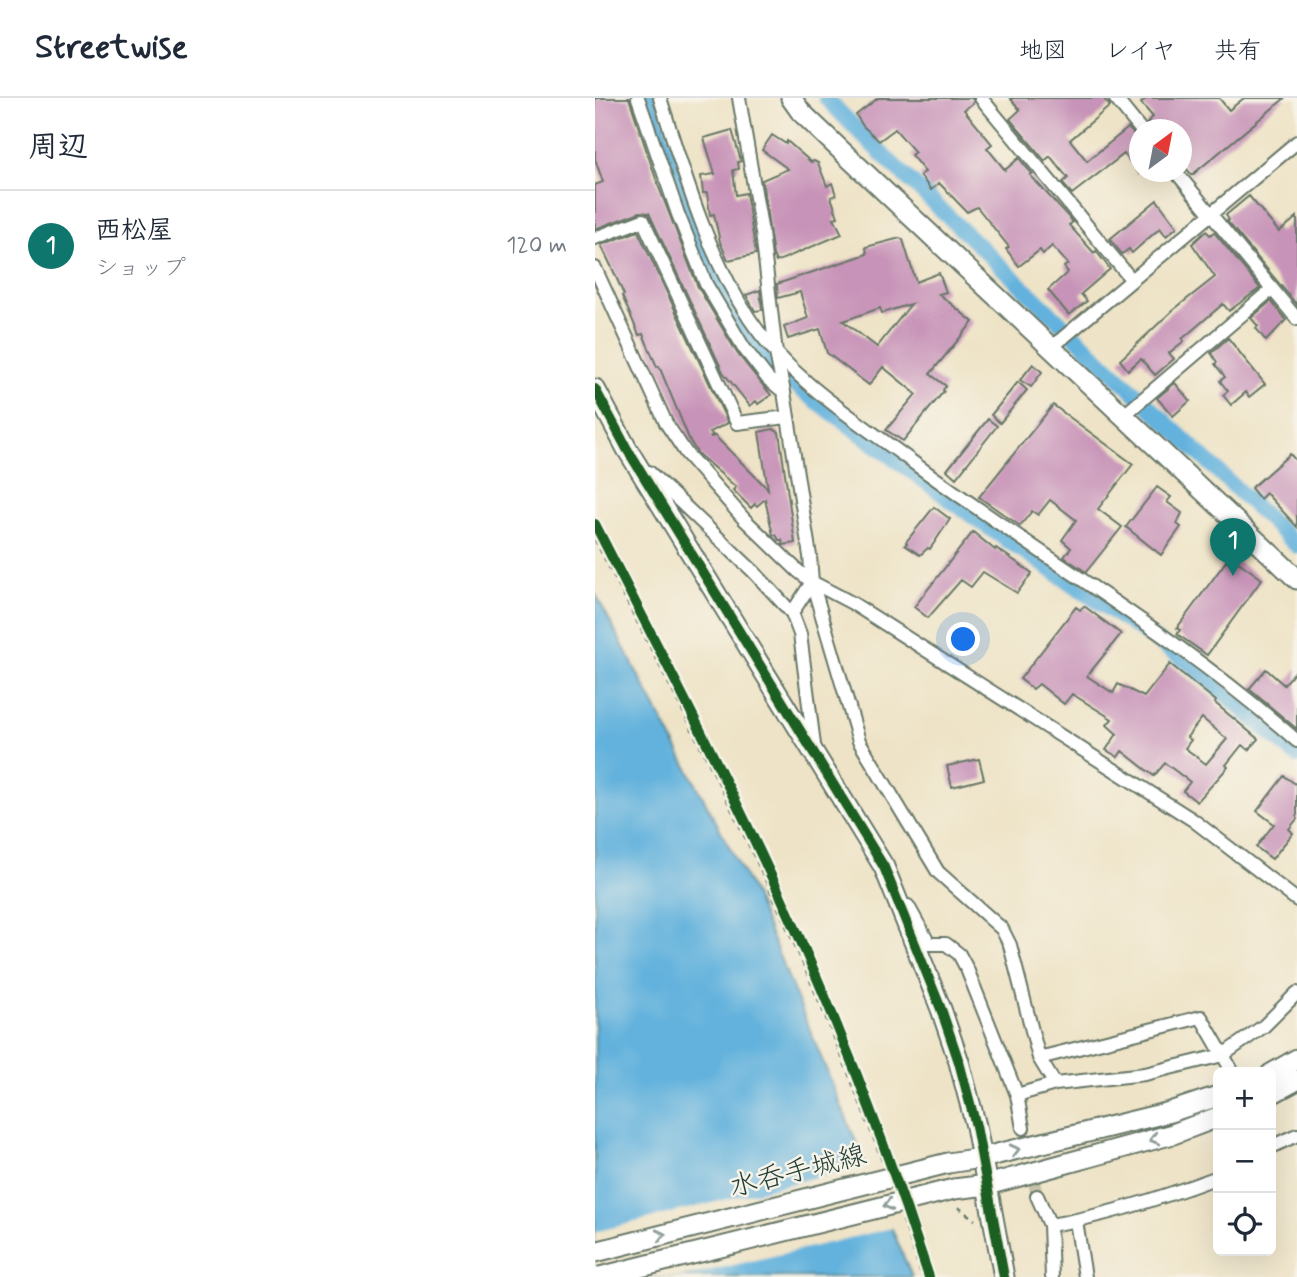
<!DOCTYPE html>
<html lang="ja">
<meta charset="utf-8">
<style>
:root{--surface:#fff;--page:#f6f6f7;--text:#1f2937;--muted:#747a83;--line:#e0e1e3;--accent:#0f766e}
body{margin:0;font-family:Mynerve,"Klee One",sans-serif;background:var(--page);color:var(--text)}
.controls{position:absolute;right:21px;bottom:21px;display:grid;overflow:hidden;border-radius:10px;box-shadow:0 7px 28px #0002}
.controls button{width:63px;height:63px;display:grid;place-items:center;padding:0;border:0;border-bottom:2px solid var(--line);background:var(--surface);color:var(--text);font:35px sans-serif}
.compass{position:absolute;left:534px;top:21px;width:63px;height:63px;border-radius:50%;background:var(--surface);box-shadow:0 7px 28px #0002;rotate:32deg}
.you{position:absolute;left:369px;top:542px;width:24px;height:24px;margin:-18px;border:5px solid #fff;border-radius:50%;background:#1a73e8;box-shadow:0 0 0 10px #1a73e833}
.badge{display:grid;place-items:center;width:46px;height:46px;border-radius:50%;background:var(--accent);color:#fff;font-size:23px;font-weight:700}
.pin{position:absolute;translate:-50% -58px;filter:drop-shadow(0 2px 4px #0008)}
.pin::after{content:'';position:absolute;top:37px;width:24px;height:21px;background:inherit;clip-path:polygon(0 0,100% 0,50% 100%)}
.list{margin:0;padding:0;list-style:none}
h2{display:flex;justify-content:space-between;align-items:center;height:91px;margin:0;padding:0 28px;font-size:30px}
h2 small{font-size:23px;font-weight:400;color:var(--muted)}
.list li{display:grid;grid-template-columns:46px 1fr auto;gap:21px;align-items:center;box-sizing:border-box;height:112px;padding:0 28px;border-top:2px solid var(--line)}
.list b{display:block;font-size:26px;white-space:nowrap}
.list p{margin:0;font-size:23px;white-space:nowrap;color:var(--muted)}
.list em{font-size:23px;font-style:normal;color:var(--muted)}
.icon{flex:none;width:38px;height:38px;fill:none;stroke:currentColor;stroke-width:2;stroke-linecap:round;stroke-linejoin:round}
.map{position:relative;flex:none;width:702px;height:1179px;overflow:hidden}
header{display:flex;align-items:center;gap:42px;box-sizing:border-box;height:98px;padding:0 35px;background:var(--surface);border-bottom:2px solid var(--line)}
header strong{font-size:33px}
nav{display:flex;gap:38px;margin-inline-start:auto;font-size:24px}
main{display:flex}
aside{flex:1;background:var(--surface)}
.map>svg:first-child{display:block}
.water{fill:#63b2dd;stroke:#417888;stroke-width:2}
.pier{fill:#eee3c6}
.lines{fill:none;stroke-linecap:round;stroke-linejoin:round}
.canal{stroke:#63b2dd;stroke-width:16}
.building{fill:#c793b8;fill-rule:evenodd}
.street-tunnel{stroke:#c5c2a9;stroke-width:12;stroke-dasharray:12 6;stroke-linecap:butt}
.street-casing{stroke:#677767;stroke-width:16}
.secondary-casing{stroke:#677767;stroke-width:23}
.path{stroke:#677767;stroke-width:2.5;stroke-dasharray:5 5;stroke-linecap:butt}
.street{stroke:#fff;stroke-width:12}
.secondary{stroke:#fff;stroke-width:19}
.secondary-bridge-casing{stroke:#677767;stroke-width:23;stroke-linecap:butt}
.secondary-bridge{stroke:#fff;stroke-width:19}
.cycleway-casing{stroke:#f7f3e8;stroke-width:15}
.cycleway{stroke:#1b5e20;stroke-width:10}
.oneway{stroke:#8f9e9a}
.labels{text-anchor:middle;dominant-baseline:central;stroke-width:5;stroke-linejoin:round;paint-order:stroke}
.street-label{font-size:28px;fill:#1f3d34;stroke:#f7f3e8}
</style>
<header>
<strong>Streetwise</strong>
<nav><a>地図</a><a>レイヤ</a><a>共有</a></nav>
</header>
<main>
<aside>
<h2>周辺<small></small></h2>
<ul class="list">
<li><span class="badge">1</span><div><b>西松屋</b><p>ショップ</p></div><em>120 m</em></li>
</ul>
</aside>
<div class="map">
<svg width="702" height="1179" viewBox="0 0 702 1179">
<rect width="100%" height="100%" fill="#f7f3e8"/>
<filter id="ink" filterUnits="userSpaceOnUse"><feTurbulence type="fractalNoise" baseFrequency=".0143" numOctaves="2"/><feDisplacementMap in="SourceGraphic" scale="14" xChannelSelector="R" yChannelSelector="G"/><feConvolveMatrix kernelMatrix="1 2 1 2 8 2 1 2 1" color-interpolation-filters="sRGB"/></filter>
<filter id="wash" filterUnits="userSpaceOnUse"><feTurbulence type="fractalNoise" baseFrequency=".00686" numOctaves="4" result="noise"/><feDisplacementMap in="SourceGraphic" scale="28" xChannelSelector="R" yChannelSelector="G"/><feGaussianBlur stdDeviation="1.57" result="paint"/><feColorMatrix in="noise" values="0 0 0 0 0 0 0 0 0 0 0 0 0 0 0 0 0 1.4 0 .05"/><feComposite in="paint" operator="in"/></filter>
<g filter="url(#wash)">
<rect width="100%" height="100%" fill="#eee3c6"/>
<path class="water" d="M0 495 156 790 317 1179H0Z"/>
<path class="pier" d="M274 1066 301 1129 88 1179H0V1134Z"/>
<g class="lines">
<path class="canal" d="M53 0 90 110 118 180 155 242 185 276 384 423 594 565 702 658
M231 0 271 41 702 448"/>
</g>
<g id="blocks">
<path class="building" d="M0 0H34L63 87 103 189 142 255 176 297 163 306 161 303 155 308 128 274 54 115 45 114 0 131V87L8 84 0 61Z
M283 0H377L379 4 369 12 397 46 392 50 410 72 424 60 437 76 435 77 478 124 474 127 499 155 501 153 515 171 486 196 492 203 474 217 453 192 473 174 469 169 473 166 457 148 448 156 445 152 424 168 411 151 414 149 382 109 372 114 344 85 336 92 325 77 330 74 316 57 320 54 300 31 284 43 268 28 261 17Z
M415 0H508L515 8 475 42 492 63 533 30 543 40 541 42 544 47V75L529 56 477 96 467 85 473 80 455 58 450 63 415 21 425 12Z
M552 0H624L634 12 649 0H690L597 77 586 65V32H555L552 25 558 19 546 5Z
M137 32 146 63 143 64 144 71 138 72 141 97 151 95 161 156 133 162 125 144 119 116 115 117 112 95H108L106 78 120 76 109 40Z
M177 37 191 46 192 43 216 64 219 63 223 65 232 88 237 85 241 97 236 99 243 119 239 120 247 136 181 164 178 157 167 82 193 71 167 52Z
M654 98 684 134 702 119V207L632 123 634 122 631 117Z
M562 102 582 129 571 138 565 130 537 155 534 151 527 156 515 141Z
M43 133 133 325 115 334 118 337 115 339 120 338 173 391 164 334 178 331 184 334 200 445 188 447 187 442H184L181 437H178L170 401 162 408 160 406 156 410 138 392 141 389 103 356 95 343 64 268 62 269 48 236 44 237 27 198 29 197 18 172 6 147Z
M611 133 615 137 619 134 665 190 634 213 628 206 587 241 589 243 574 255 579 261 560 277 546 261 533 272 525 262 577 213 620 179 597 146Z
M305 140 308 142 321 184 344 175 351 194 344 196 378 224 335 276 351 288 348 292 349 293 308 343 291 332 321 296 288 269 274 287 232 255 225 231 193 241 189 229 213 220 205 194 183 200 182 186 272 156 271 149ZM316 206 282 249 248 223 285 210 287 215Z
M165 192 167 212 160 213 151 197Z
M676 203 691 222 671 243 661 230 663 228 656 220Z
M633 240 670 286 654 299 651 294 636 307 628 297 633 293 625 283 630 279 620 266 622 264 616 255Z
M438 266 447 274 436 289 425 282Z
M423 284 432 292 405 325 396 317Z
M580 285 595 303 578 318 562 300Z
M458 307 538 366 503 411 527 429 491 474 469 459 476 450 467 442 481 422 455 402 443 417 437 413 425 428 384 399Z
M393 321 402 328 361 380 352 372Z
M695 356 702 364V429L671 395 665 401 656 390Z
M562 389 576 399 572 404 587 415 582 426 586 429 566 457 531 429Z
M339 409 355 421 335 451 333 450 325 457 310 447 312 445 311 444Z
M378 434 400 452 401 450 437 475 422 495 388 474 376 489 366 482 333 520 319 509Z
M635 458 667 481 612 557 582 536 585 532 582 530Z
M489 508 526 536 492 578 518 595 523 586 549 599 575 566 621 603 620 605 663 641 654 652 647 647 631 667 633 669 602 704 588 693 595 684 570 665 559 678 527 653 523 659 511 652 522 636 512 627 517 621 477 596 469 606 444 586 438 591 425 581 481 509 485 512ZM607 620 632 641 611 666 590 650 596 642 592 639Z
M671 571 689 587 702 571V631L654 591Z
M384 661 389 681 357 689 352 668Z
M689 678 702 687V721L694 731 698 735 677 761 661 749 679 726 662 713Z"/>
</g>
</g>
<g filter="url(#ink)">
<use href="#blocks" fill-opacity="0" stroke="#677767" stroke-width="2"/>
<g class="lines">
<path class="street-tunnel" d="M428 1030 442 1098"/>
<g class="street-casing">
<path id="street" d="M43 0 83 116 111 186 149 250 173 281 189 294
M65 0C89 75 111 154 154 220 193 279 252 316 308 357 438 454 580 535 702 643
M144 0 167 135 181 255 189 294 215 458 217 484 197 515 205 536 219 647
M386 0 536 181
M520 0 546 32
M581 74 702 221
M0 140 48 122 142 325 192 319
M0 170 71 325 91 355 149 421 203 473 217 484 257 505 598 722 702 802
M457 249 702 44
M528 318 677 191
M54 374 159 474 197 515
M217 484 264 643 343 774 407 831 415 847 444 960 460 986
M313 808 334 846H351L364 856 372 871 422 997 428 1030
M444 960 606 919 636 971
M422 997 460 986 550 976 628 957 669 928 702 895
M676 1049 702 1037
M442 1098 455 1127 457 1179
M481 1123 490 1179
M455 1127C512 1118 569 1099 623 1079"/>
</g>
<g class="secondary-casing">
<path id="secondary" d="M196 0 206 14 253 59 702 481
M0 291 32 351 289 769 346 911 364 964 381 1028 409 1179
M676 976 702 961
M676 996 702 982
M353 1065 386 1060 575 1014 623 998
M359 1091 392 1087 578 1036 623 1019"/>
</g>
<path class="path" d="M0 442C66 571 134 700 193 832 227 908 258 985 287 1063
M363 1109 380 1122
M308 1122 327 1179"/>
<use href="#street" class="street"/>
<use href="#secondary" class="secondary"/>
<g class="secondary-bridge-casing">
<path id="secondary-bridge" d="M0 1154 353 1065
M5 1179 359 1091"/>
</g>
<use href="#secondary-bridge" class="secondary-bridge"/>
<g class="cycleway-casing">
<path id="cycleway" d="M0 291 32 351 289 769 346 911 364 964 381 1028 409 1179
M0 426C55 534 112 642 164 752 230 890 287 1033 334 1179"/>
</g>
<use href="#cycleway" class="cycleway"/>
</g>
<defs><path id="oneway-chevron" d="M-2-3.5L2.5 0L-2 3.5" fill="none" stroke-width="1.6" stroke-linecap="round" stroke-linejoin="round" transform="scale(1.75)"/></defs>
<g class="oneway">
<use href="#oneway-chevron" transform="translate(559 1041) rotate(165)"/>
<use href="#oneway-chevron" transform="translate(420 1052) rotate(-14)"/>
<use href="#oneway-chevron" transform="translate(293 1107) rotate(166)"/>
<use href="#oneway-chevron" transform="translate(66 1137) rotate(-14)"/>
</g>
</g>
<g class="labels">
<g class="street-label">
<text transform="translate(203 1074) rotate(-14)">水呑手城線</text>
</g>
</g>
</svg>
<div class="controls">
<button>+</button>
<button>−</button>
<button><svg class="icon" aria-label="locate" viewBox="0 0 24 24"><circle cx="12" cy="12" r="6"/><path d="M12 2v4M12 18v4M2 12h4M18 12h4"/></svg></button>
</div>
<svg class="compass" viewBox="-18 -18 36 36"><path d="M0-13l5 13h-10z" fill="#e53935"/><path d="M0 13l5-13h-10z" fill="#747a83"/></svg>
<div class="you"></div>
<div class="pin badge" style="left:638px;top:478px">1</div>
</div>
</main>
